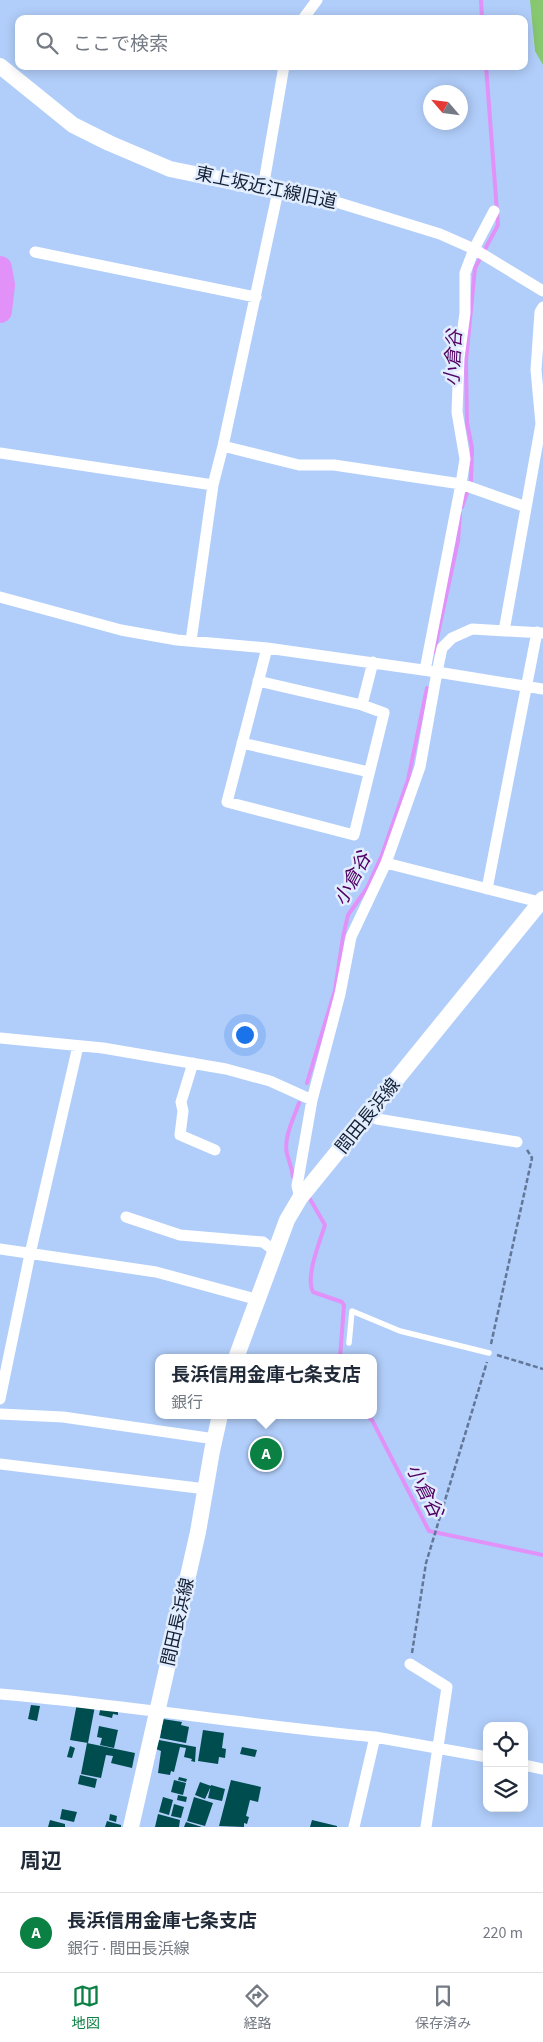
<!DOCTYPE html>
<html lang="ja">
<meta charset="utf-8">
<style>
:root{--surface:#fff;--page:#f6f6f7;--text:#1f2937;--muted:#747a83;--line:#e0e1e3;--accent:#0b8043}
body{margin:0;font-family:"Source Sans 3","Noto Sans JP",sans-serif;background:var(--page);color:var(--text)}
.controls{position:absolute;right:15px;bottom:15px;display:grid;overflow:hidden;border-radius:10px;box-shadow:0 2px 12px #0003}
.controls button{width:45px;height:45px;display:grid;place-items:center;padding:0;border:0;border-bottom:1px solid var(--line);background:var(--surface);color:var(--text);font:25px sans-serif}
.compass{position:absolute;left:423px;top:85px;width:45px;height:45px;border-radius:50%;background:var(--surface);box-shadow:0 2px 12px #0003;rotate:298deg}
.you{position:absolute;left:244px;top:1034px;width:18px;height:18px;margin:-12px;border:4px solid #fff;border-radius:50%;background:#1a73e8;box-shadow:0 0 0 8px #1a73e833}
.badge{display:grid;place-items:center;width:32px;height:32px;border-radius:50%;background:var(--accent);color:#fff;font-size:16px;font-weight:700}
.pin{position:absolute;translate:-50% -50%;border:2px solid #fff;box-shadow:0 1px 5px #0006}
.popup{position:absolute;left:155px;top:1354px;width:222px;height:65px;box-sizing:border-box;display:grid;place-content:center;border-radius:10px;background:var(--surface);filter:drop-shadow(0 1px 4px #0005);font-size:16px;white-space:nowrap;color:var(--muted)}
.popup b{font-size:19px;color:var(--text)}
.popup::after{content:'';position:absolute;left:50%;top:100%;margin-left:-10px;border:10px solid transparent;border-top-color:var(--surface)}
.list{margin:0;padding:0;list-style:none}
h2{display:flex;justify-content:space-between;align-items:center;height:65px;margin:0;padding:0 20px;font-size:21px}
h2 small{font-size:16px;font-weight:400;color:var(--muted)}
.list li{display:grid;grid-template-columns:32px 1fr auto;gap:15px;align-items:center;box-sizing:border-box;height:80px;padding:0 20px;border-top:1px solid var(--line)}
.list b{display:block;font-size:19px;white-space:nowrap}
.list p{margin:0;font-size:16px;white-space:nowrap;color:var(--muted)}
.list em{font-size:16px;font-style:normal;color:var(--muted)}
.icon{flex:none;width:28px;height:28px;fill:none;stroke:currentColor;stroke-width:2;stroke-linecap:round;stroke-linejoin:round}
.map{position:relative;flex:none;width:543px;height:1827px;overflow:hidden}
.search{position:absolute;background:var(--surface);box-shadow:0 2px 12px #0003;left:15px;right:15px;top:15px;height:55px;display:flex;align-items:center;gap:12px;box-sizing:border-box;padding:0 18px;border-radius:10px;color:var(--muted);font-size:19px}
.sheet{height:145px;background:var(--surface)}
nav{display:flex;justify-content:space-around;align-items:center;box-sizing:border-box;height:70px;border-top:1px solid var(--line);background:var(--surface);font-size:14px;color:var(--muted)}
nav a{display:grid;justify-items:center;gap:2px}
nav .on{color:var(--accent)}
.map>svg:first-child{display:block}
.green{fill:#86c770}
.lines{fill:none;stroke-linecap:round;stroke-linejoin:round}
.stream{stroke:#e191f8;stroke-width:4}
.river{stroke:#e191f8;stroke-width:24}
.building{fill:#004d50}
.path{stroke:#627797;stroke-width:2.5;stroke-dasharray:5 2.5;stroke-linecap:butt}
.lane{stroke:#fff;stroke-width:5.5}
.street{stroke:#fff;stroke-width:11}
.secondary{stroke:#fff;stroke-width:16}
.labels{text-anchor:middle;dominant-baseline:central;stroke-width:5;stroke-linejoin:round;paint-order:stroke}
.street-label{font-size:18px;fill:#132035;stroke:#e2eeff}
.water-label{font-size:19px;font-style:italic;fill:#510063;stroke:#e2eeff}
</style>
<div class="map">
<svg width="543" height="1827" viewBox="0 0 543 1827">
<rect width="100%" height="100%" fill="#b1cefa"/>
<path class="green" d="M530 0H543V65L535 51Z"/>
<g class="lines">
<path class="stream" d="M481 0 482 19
M462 507 471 481 472 448 467 423 466 361 475 268 498 225 486 66
M434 652 458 541 460 514
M307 1083 335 990 343 937 348 915 367 888 382 855 408 780 427 688
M293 1177C292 1168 289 1161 287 1154 283 1138 294 1118 299 1103
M310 1199 325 1225C320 1241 305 1277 313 1292L342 1302 344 1305 340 1358
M365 1415 372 1420 429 1531 543 1555"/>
<path class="river" d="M0 268 3 285 0 311"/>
</g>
<path class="building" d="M77 1703 95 1706 88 1743 70 1740Z
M31 1705 40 1706 37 1721 28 1719Z
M101 1706 118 1710V1715L113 1714 112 1718 99 1715Z
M163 1719 182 1722 181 1725 189 1727 186 1743 160 1738Z
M99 1726 118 1730 114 1748 100 1745 102 1738 97 1737Z
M203 1730 224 1733 222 1748 226 1749 225 1758 219 1757 218 1764 198 1761Z
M159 1740 196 1747 195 1762 191 1761 192 1759 184 1757 186 1748 180 1747 174 1772 171 1771 170 1775 158 1773 161 1751 156 1749Z
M87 1743 135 1753 132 1768 111 1763 113 1756 106 1755 101 1778 81 1774Z
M70 1746 75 1748 72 1758 67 1757Z
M242 1747 257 1750 255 1757 240 1754Z
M80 1775 97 1779 95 1788 78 1784Z
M179 1777 187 1779 186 1782 178 1780Z
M174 1780 186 1783 183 1795 171 1792Z
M231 1780 261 1787 258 1802 250 1800 246 1816 249 1817 247 1824 244 1823V1827L219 1826Z
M200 1782 211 1786 205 1799 195 1795Z
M211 1785 225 1789 222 1801 208 1798Z
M178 1795 187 1797 186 1802 177 1800Z
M163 1797 173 1800 169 1815 159 1812Z
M194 1797 213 1803 205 1826 187 1821Z
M174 1804 184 1807 181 1818 171 1816Z
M62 1809 77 1812 74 1822 60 1819Z
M110 1814 117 1816 116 1822 109 1820Z
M158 1814 180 1820 179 1827H155Z
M50 1820 65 1824V1827H48Z
M312 1820 337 1826V1827H310Z
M107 1821 121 1825V1827H105Z
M186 1822 202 1827H184Z"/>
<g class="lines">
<path class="path" d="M491 1344 532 1158 526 1148
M497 1355 543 1369
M412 1653 426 1563 487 1362"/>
<path class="lane" d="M349 1343 352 1311 400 1331 489 1353"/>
<path class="street" d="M303 19 317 0
M263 188 284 66
M35 252 256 297
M223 446 299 465H334L461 484 526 507
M0 453 213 485
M0 597 121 630 177 640 267 648 437 672 442 648 452 638 472 629 543 633
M504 631 541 424 536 370 540 312 543 307
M191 641 213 485 223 446 278 191 333 201 440 234 474 249 543 291
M425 670 461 484 465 459 457 412 459 358 465 313V273L474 249 494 211
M258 681 362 705 384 713 354 835 227 802 267 648
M362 705 373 662
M242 743 369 772
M386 863 543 903
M487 889 537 632
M0 1038 103 1048 226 1069 270 1081 312 1100
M193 1063 181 1102 183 1111 180 1135 215 1150
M369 1115 377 1119 517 1142
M300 1198 297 1186 312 1100 340 994 351 937 386 863 420 767 437 672 543 689
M126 1217 180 1235 263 1242 276 1252
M0 1249 156 1272 259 1300
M0 1399 30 1254 78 1046
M0 1414 63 1417 215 1439
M0 1464 206 1489
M410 1664 447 1687 426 1827
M0 1694C125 1705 249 1725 375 1737
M524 1765 543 1769
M354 1827 375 1737 487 1757"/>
<path class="secondary" d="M0 66 73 125 109 143 170 169 278 191
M236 1358 287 1220 300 1198 543 899
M131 1827 198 1532 212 1451 220 1415"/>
</g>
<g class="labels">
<g class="street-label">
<text transform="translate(266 188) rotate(12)">東上坂近江線旧道</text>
<text transform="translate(368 1116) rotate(-51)">間田長浜線</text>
<text transform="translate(178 1622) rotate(-77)">間田長浜線</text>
</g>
<g class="water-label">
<text transform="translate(454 358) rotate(-87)">小倉谷</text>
<text transform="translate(353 879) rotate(-62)">小倉谷</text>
<text transform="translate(424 1491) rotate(63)">小倉谷</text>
</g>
</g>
</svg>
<div class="controls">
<button><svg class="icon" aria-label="locate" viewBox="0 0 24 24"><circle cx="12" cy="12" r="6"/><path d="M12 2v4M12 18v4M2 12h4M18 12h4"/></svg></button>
<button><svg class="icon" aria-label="layers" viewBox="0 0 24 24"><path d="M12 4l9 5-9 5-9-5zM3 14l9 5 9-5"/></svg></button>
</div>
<svg class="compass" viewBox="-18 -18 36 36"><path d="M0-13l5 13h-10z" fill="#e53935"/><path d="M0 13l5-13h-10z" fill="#747a83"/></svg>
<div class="you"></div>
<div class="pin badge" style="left:266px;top:1454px">A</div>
<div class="popup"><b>長浜信用金庫七条支店</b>銀行</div>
<div class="search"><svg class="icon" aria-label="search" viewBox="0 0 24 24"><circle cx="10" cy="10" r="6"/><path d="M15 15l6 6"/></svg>ここで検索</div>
</div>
<section class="sheet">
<h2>周辺<small></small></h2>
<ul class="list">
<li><span class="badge">A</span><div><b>長浜信用金庫七条支店</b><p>銀行 · 間田長浜線</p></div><em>220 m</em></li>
</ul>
</section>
<nav>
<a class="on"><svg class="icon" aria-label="map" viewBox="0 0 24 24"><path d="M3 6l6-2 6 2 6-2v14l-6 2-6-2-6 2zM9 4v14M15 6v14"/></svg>地図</a>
<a><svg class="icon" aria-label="directions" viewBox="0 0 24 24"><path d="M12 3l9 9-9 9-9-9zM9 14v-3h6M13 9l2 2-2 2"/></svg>経路</a>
<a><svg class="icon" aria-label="saved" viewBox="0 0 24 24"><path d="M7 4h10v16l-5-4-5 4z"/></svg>保存済み</a>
</nav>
